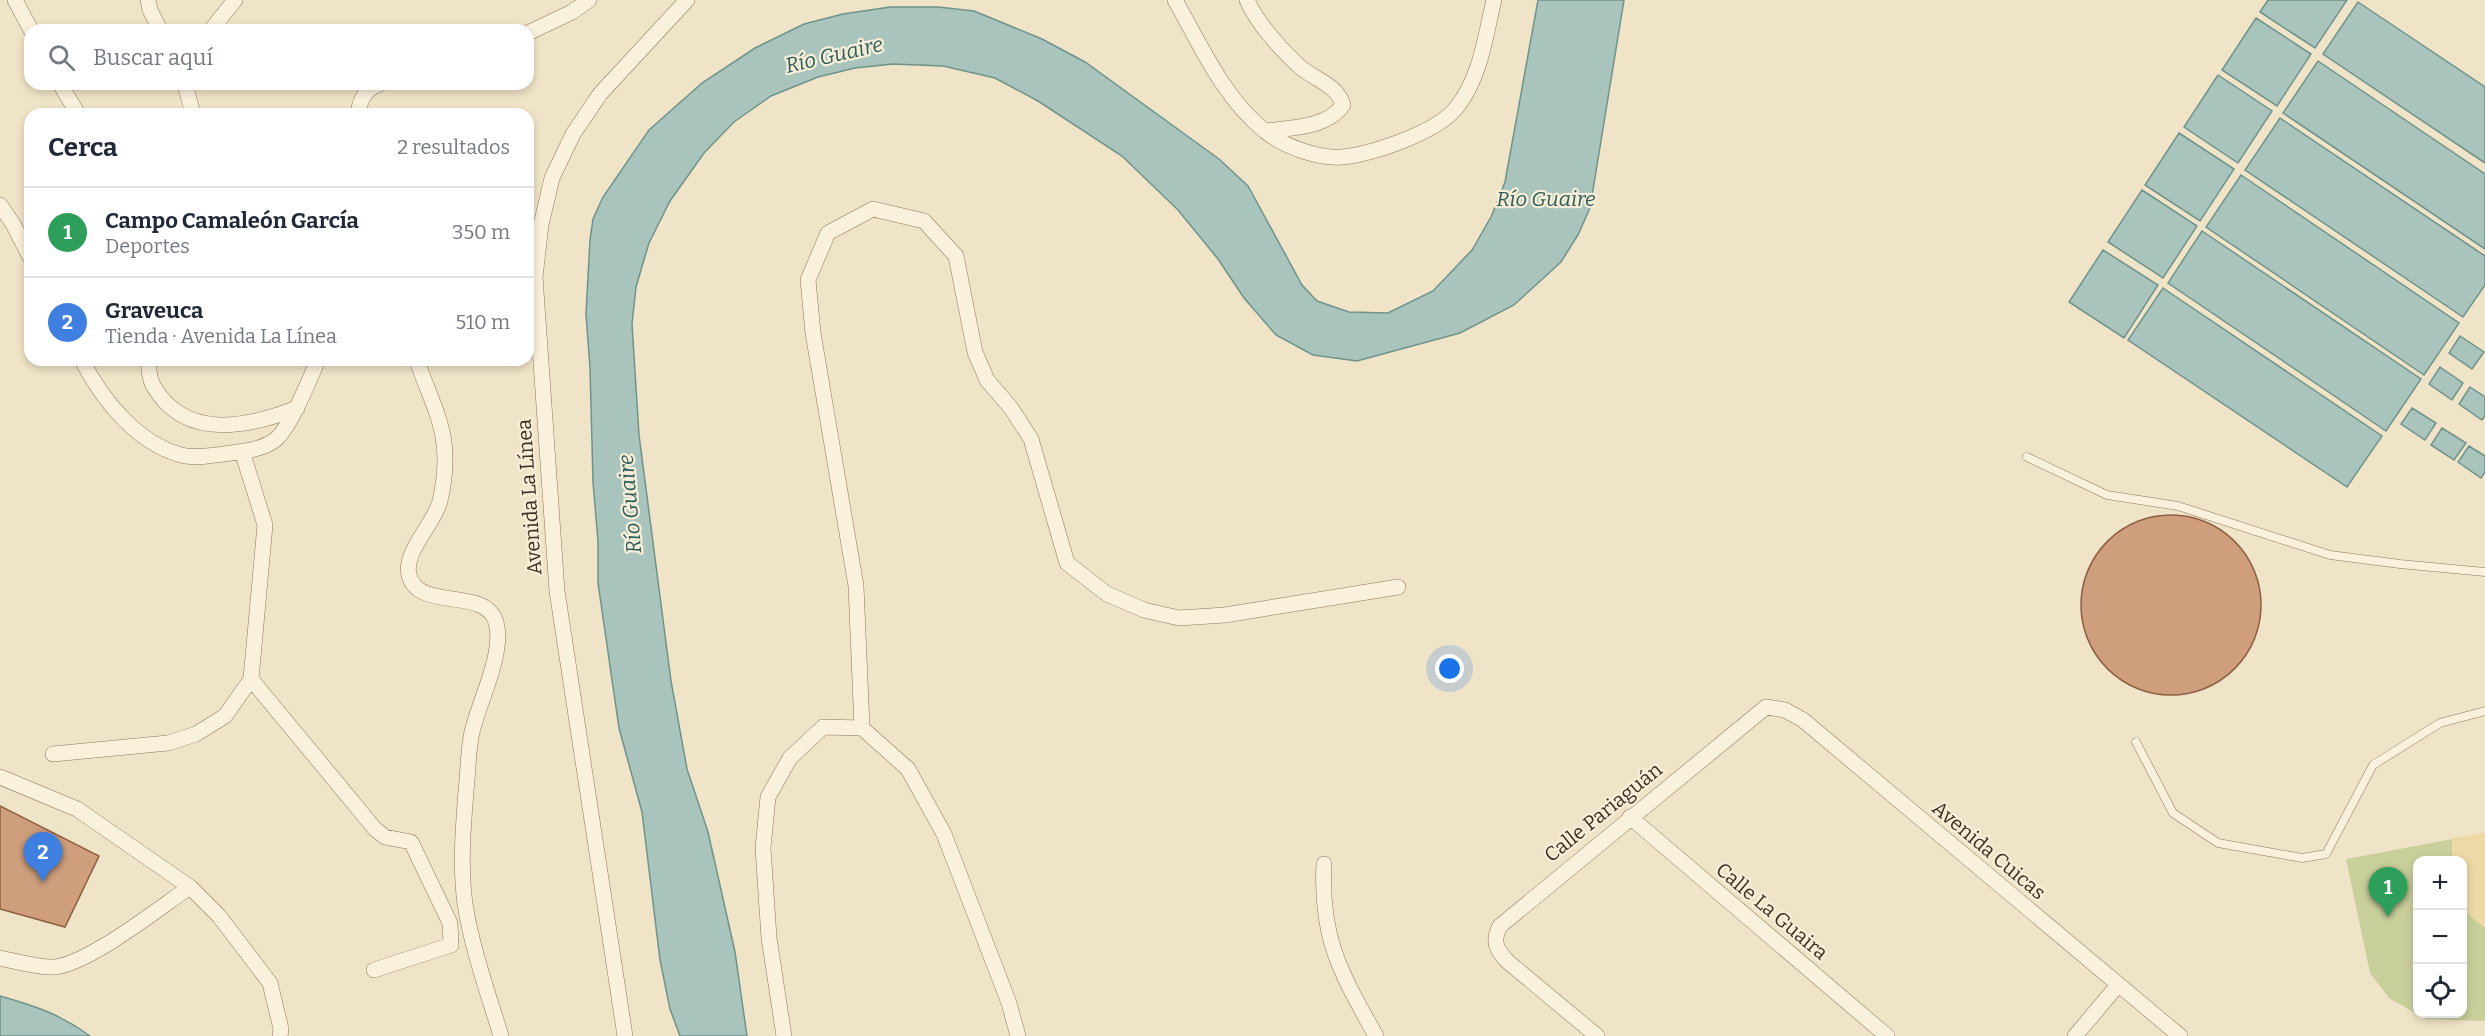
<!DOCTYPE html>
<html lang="es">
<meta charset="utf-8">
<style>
:root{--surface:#fff;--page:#f6f6f7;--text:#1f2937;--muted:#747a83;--line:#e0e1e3;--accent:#0f766e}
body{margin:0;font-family:Bitter,serif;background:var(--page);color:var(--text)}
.controls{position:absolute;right:18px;bottom:18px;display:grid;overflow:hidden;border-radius:12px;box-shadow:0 3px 9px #0003}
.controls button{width:54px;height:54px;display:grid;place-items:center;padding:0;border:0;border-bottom:2px solid var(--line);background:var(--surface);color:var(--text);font:30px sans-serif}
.you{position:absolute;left:1450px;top:669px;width:21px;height:21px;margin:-15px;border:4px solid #fff;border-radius:50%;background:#1a73e8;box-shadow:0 0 0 9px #1a73e833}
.badge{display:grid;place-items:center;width:39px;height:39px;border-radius:50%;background:var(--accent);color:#fff;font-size:20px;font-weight:700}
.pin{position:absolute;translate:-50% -50px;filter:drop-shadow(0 2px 3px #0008)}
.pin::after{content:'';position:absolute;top:32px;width:21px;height:18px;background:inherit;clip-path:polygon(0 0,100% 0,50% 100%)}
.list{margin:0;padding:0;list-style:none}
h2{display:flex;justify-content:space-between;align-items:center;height:78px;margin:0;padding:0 24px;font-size:26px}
h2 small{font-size:20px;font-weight:400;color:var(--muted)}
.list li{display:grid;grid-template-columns:39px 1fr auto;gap:18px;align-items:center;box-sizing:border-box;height:90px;padding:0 24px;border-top:2px solid var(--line)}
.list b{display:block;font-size:22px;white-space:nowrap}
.list p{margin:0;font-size:20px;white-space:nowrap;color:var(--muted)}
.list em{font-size:20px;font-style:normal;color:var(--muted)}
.icon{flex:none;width:33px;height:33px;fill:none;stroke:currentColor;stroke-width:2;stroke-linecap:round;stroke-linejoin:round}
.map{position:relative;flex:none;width:2485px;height:1036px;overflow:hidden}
.search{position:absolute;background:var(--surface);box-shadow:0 3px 9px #0003;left:24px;top:24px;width:510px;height:66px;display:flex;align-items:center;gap:15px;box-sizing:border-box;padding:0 21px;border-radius:18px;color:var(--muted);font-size:22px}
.panel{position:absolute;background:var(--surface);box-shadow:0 3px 9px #0003;left:24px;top:108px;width:510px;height:258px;border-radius:18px}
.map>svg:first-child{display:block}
.green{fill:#c9cf9b;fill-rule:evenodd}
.sand{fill:#ecd9a5}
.water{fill:#a9c4bc;stroke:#6f938a;stroke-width:1.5}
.building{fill:#cf9f7d;stroke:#8d5f41;stroke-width:1.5}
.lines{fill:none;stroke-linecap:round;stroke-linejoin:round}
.service-casing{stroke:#8d765c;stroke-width:9}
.minor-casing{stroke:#8d765c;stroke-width:16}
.service{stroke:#faf1dc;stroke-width:8}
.minor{stroke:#faf1dc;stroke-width:15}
.labels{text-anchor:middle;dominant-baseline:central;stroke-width:4.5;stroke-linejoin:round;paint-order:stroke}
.street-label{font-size:20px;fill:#3d2e20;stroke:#f7eed8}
.water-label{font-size:21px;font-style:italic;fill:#2f5d5a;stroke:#f7eed8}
</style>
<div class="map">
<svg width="2485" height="1036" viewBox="0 0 2485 1036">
<rect width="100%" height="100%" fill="#f0e4c8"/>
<path class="green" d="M2485 833V1021L2426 1019 2389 998 2370 973 2346 859ZM2418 860H2462V1014H2418Z"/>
<path class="sand" d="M2485 833V928L2463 910 2462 860H2452V838Z"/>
<path class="water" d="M1538 0H1624L1590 208 1578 235 1561 262 1514 305 1460 333 1357 361 1313 355 1276 335 1244 298 1218 259 1178 210 1122 156 1038 101 995 78 943 66 893 64 855 68 818 77 771 96 734 122 704 153 670 201 649 243 636 287 632 324 639 435 671 681 687 769 708 832 735 952 747 1036H680L670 1009 660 960 642 812 619 728 598 583V541L593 482 590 368 586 314 590 240 593 219 603 197 649 130 702 83 755 48 804 24 843 14 890 7H938L974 11 1042 39 1085 62 1219 159 1248 186 1302 285 1317 301 1349 312 1388 313 1433 291 1472 250 1491 217 1505 182Z
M2268 0H2347L2315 48 2260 12Z
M2358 2 2485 87V163L2323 54Z
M2256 18 2311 54 2277 106 2222 70Z
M2318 61 2485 174V249L2283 113Z
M2218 75 2272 111 2238 163 2184 127Z
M2280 118 2485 256V285L2463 317 2245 170Z
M2179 133 2234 169 2200 221 2145 185Z
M2241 175 2459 323 2424 375 2206 227Z
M2142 190 2197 226 2163 278 2108 242Z
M2202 231 2421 379 2386 431 2168 283Z
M2103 250 2158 285 2124 338 2069 302Z
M2163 288 2382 436 2347 487 2128 340Z
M2460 336 2484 352 2472 369 2449 353Z
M2440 367 2463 383 2452 400 2429 384Z
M2470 387 2485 397V416L2482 420 2459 404Z
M2412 408 2436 423 2425 440 2401 424Z
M2442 428 2466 443 2454 460 2431 445Z
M2469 446 2485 456V472L2481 478 2458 462Z
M0 996C35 1006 60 1014 90 1036H0Z"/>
<path class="building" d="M2081 605a90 90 0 1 1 180 0a90 90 0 1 1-180 0Z
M0 806 99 856 65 927 0 909Z"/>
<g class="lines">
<g class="service-casing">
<path id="service" d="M2027 457 2107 495 2178 506 2330 555 2400 564 2485 572
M2136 742 2173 813 2218 843 2302 858 2326 854 2373 765 2440 723 2485 711"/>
</g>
<g class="minor-casing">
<path id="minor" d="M15 0 31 30
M148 0 150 10 160 30
M1175 0C1200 44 1224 99 1265 131 1283 146 1318 159 1342 157 1373 154 1438 132 1457 107 1481 76 1485 37 1494 0
M1247 0C1258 25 1279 47 1299 66 1314 80 1337 84 1343 105 1327 128 1291 128 1265 131
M211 30 235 0
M528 33 572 12 589 0
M60 84 78 114
M185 84 193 114
M358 114C360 99 365 89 380 84
M0 205 13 224 30 257
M82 360C102 400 137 443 181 455 195 459 217 455 231 453 246 451 263 449 275 440 291 427 309 380 318 360
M148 360C149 368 149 380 154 387 186 441 249 427 297 408
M417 360C423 380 433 400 439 420 447 445 446 475 440 501 435 523 403 552 409 575 418 612 485 586 496 622 505 655 477 704 471 737 468 754 468 773 466 791 463 829 460 866 465 904 472 949 488 993 501 1036
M251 679 375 829 385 837 411 842 450 923 451 945 374 970
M53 754 168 743 196 734 225 716 251 679 265 525 242 451
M0 777 77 809 190 887 219 916 270 983 281 1029 280 1036
M1630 817 1887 1036
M1324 864C1320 939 1341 973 1376 1036
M0 958C15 961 40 968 55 967 90 963 159 908 190 887
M625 1036 557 591 535 277 541 225 552 178 573 134 600 94 687 0
M784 1036 769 938 763 848 768 797 790 758 823 727 862 728
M1018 1036 1009 1003 944 834 908 769 862 728 856 586 813 333 808 280 828 233 873 209 924 221 956 256 975 352 987 380 1011 408 1031 439 1067 563 1107 594 1144 610 1179 618 1225 615 1398 587
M1597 1036 1507 961C1496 949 1492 941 1500 926L1766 707 1785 710 1803 720 2180 1036
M2075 1036 2118 985"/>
</g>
<use href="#service" class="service"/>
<use href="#minor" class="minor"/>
</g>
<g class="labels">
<g class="street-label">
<text transform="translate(529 497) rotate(-94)">Avenida La Línea</text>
<text transform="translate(1603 812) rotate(-39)">Calle Pariaguán</text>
<text transform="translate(1989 850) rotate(40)">Avenida Cuicas</text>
<text transform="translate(1772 911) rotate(40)">Calle La Guaira</text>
</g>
<g class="water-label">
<text transform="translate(834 55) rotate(-13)">Río Guaire</text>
<text x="1546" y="199">Río Guaire</text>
<text transform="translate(630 504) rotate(-95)">Río Guaire</text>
</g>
</g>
</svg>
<div class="controls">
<button>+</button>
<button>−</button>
<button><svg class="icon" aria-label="locate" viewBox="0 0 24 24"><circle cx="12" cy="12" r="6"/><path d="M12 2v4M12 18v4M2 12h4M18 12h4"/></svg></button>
</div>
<div class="you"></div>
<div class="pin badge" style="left:2388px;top:917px;background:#2e9e5b">1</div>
<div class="pin badge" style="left:43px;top:882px;background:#3f7fe0">2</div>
<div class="search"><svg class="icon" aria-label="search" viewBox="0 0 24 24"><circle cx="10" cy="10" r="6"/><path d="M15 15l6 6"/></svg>Buscar aquí</div>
<section class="panel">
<h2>Cerca<small>2 resultados</small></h2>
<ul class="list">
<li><span class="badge" style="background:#2e9e5b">1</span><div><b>Campo Camaleón García</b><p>Deportes</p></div><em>350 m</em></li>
<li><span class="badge" style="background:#3f7fe0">2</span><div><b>Graveuca</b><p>Tienda · Avenida La Línea</p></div><em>510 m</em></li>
</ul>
</section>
</div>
